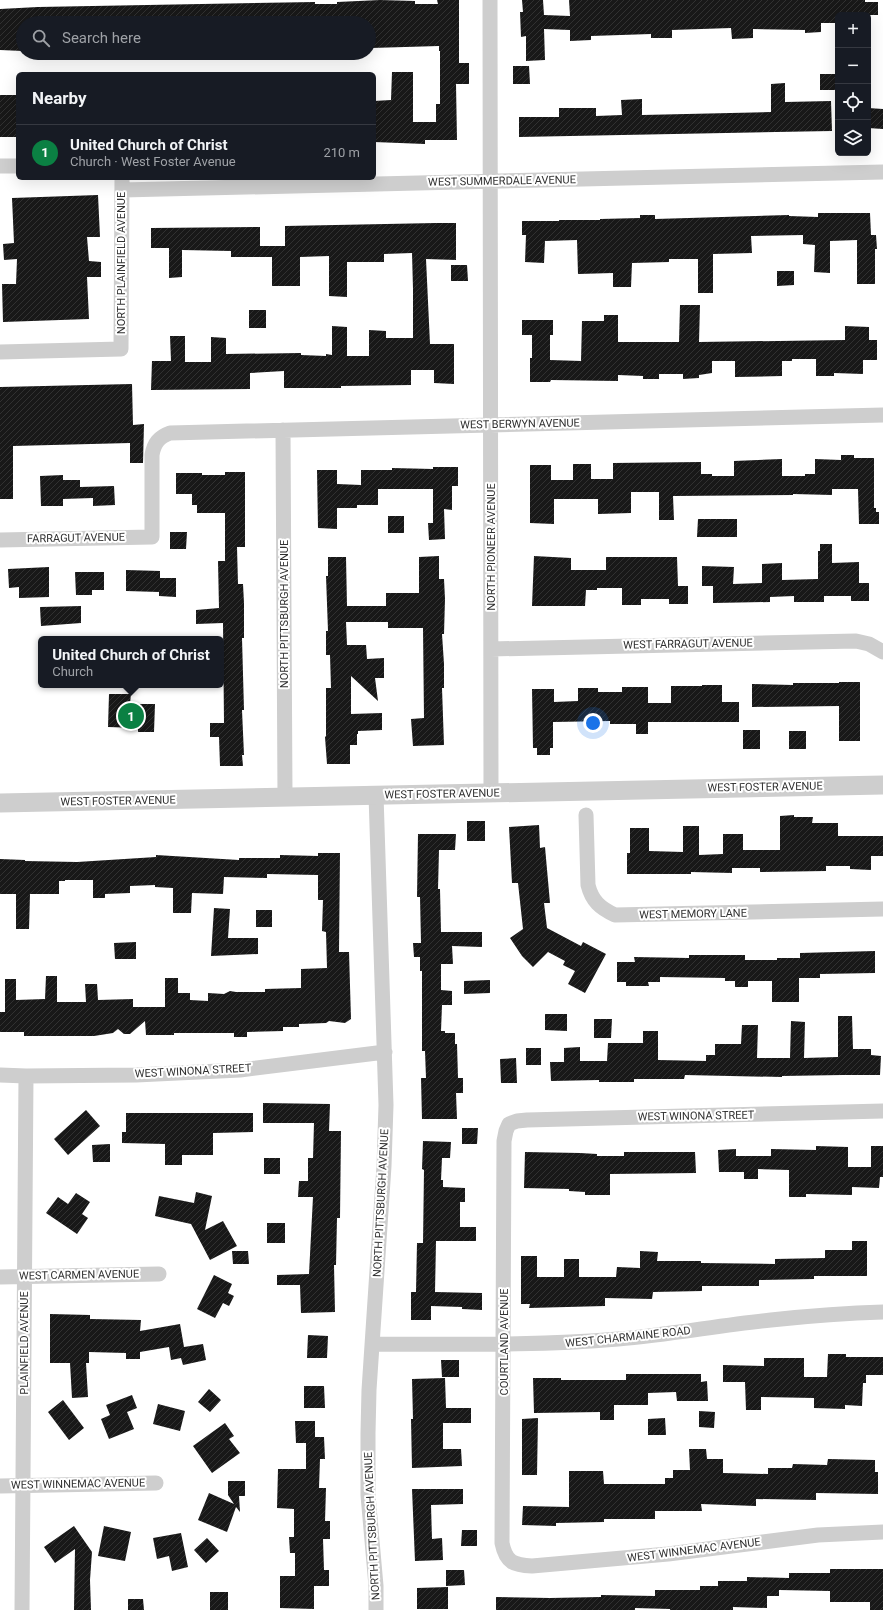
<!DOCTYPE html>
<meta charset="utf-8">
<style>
:root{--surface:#171b24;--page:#242831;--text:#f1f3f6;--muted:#9ea1a6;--line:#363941;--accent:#0b8043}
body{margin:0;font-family:Roboto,sans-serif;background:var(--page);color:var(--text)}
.controls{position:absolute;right:12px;top:12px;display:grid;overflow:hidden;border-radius:6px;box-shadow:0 4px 16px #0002}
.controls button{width:36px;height:36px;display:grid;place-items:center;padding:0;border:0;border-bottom:1px solid var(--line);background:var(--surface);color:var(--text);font:20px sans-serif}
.you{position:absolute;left:593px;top:723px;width:14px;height:14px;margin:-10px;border:3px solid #fff;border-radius:50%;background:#1a73e8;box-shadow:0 0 0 6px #1a73e833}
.badge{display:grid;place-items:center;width:26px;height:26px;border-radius:50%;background:var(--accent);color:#fff;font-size:13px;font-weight:700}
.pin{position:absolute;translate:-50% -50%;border:2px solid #fff;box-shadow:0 1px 4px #0006}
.popup{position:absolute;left:38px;top:636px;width:186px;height:52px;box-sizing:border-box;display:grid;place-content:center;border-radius:6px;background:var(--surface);filter:drop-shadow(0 1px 3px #0005);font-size:13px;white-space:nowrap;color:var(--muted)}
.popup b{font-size:15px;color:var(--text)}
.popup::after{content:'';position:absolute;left:50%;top:100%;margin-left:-8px;border:8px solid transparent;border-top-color:var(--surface)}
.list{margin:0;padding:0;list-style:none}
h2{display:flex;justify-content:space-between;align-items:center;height:52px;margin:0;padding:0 16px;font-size:17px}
h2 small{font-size:13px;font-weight:400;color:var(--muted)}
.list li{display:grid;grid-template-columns:26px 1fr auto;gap:12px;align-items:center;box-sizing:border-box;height:56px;padding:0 16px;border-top:1px solid var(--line)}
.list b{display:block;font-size:15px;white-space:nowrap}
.list p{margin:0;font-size:13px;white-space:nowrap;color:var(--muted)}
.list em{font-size:13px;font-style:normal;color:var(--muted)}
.icon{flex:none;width:22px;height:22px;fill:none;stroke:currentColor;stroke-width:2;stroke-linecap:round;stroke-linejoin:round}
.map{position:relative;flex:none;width:883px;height:1610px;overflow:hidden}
.search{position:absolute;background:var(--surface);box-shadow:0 4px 16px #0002;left:16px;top:16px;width:360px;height:44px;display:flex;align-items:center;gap:10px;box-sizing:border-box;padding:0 14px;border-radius:22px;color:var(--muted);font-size:15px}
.panel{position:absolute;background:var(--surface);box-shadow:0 4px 16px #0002;left:16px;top:72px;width:360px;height:108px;border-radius:6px}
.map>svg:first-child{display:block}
.building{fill:url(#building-hatch)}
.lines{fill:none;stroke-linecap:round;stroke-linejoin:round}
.minor{stroke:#cecece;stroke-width:15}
.tertiary{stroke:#cecece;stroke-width:19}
.labels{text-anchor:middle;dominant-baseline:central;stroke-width:4;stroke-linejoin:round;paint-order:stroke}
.street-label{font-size:11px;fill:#313131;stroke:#fff}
</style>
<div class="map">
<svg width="883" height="1610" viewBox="0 0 883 1610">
<defs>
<pattern id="building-hatch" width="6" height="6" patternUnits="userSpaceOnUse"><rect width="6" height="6" fill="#181818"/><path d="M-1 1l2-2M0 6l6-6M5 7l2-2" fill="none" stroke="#313131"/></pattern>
</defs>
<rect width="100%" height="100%" fill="#fff"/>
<path class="building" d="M380 0 415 1V4H438L437 0H459V63H469V84H456L457 140H425V144L374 142V101L391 100 392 72H413V122H436V104H440V51H439V46L371 48V43H369V23H23V51L0 50V9L38 7 315 2V4H337V2Z
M522 0H543L544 15 570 16 569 0H865V2H878V15H838V23H821V32L805 33V30L753 29V38L732 39 731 28 672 30V38H651V34L591 36V40L570 41V30L544 29 545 60 526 61V36L521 37 520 12H523Z
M513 66H529L530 84H513Z
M820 74H835V90H820Z
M785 83V102L831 101 832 131 519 137V117H559V108H596V116L622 115 621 100 642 99V115L771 112V84Z
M0 95H18V137H0Z
M868 108 883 109V129L868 128Z
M98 195 100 237H87L89 261 101 262V277H87L89 319 3 322 2 284H16L17 259 4 260 3 244 14 243 12 198Z
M818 213H870L871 235H876L877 249H875V284H857V240L830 241V273L814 272 815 245 803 244V235L751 236 752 253 713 254V293H698V259H669V262L632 263 631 287H613V273L578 274 577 240 545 241 544 263 525 262 526 235H522V221H559V220H600V219L640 218V215H655V219L789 215V216L818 217Z
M436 223H456V260L426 259 430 344H454V384L434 383V370H411V385L341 386V388H284V371L250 373V389L151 390 152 361H171L170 336H185V362H211V337L226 338V354L301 353V355L326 356V354L332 355V326L347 327V356H369V330L386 331V338H413V289L412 253 384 254V262H347V297L329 296V256L300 257V286H272V257H231V251L182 250V277L169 278V248H151V228L260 227V246H285V226Z
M451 265H467L468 281H451Z
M777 271H794V285L777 286Z
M680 305H700L699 342 845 340V326L869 327V340H877V360H863V374L834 373V376H816V359H792V361H782V376L735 377V361H712V373L699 375V378L683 379V374H659V379H643V376L618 375V381L551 380 550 382H530V358H532V335H522V320H553V335H550V360L581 361 582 321H604V315H618V342H679Z
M249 310H266V328H249Z
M132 384 133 425 144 424 143 463H130V443L13 446V499H0V387Z
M841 455H854V458H874V508H876V512H879V524H859L858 489H832V495L793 494V495L673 496 674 520H659V492H631V513L598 514V499H554V524L530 523V465H551V480H573V464H591V479H613V463L701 462V474H712V476H734V461L782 459V476H805V474H815V459L841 460Z
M433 467H458V486H452V510L444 509 445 539 429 540 428 523H433V489H378V505H357V508H337V529L318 528 317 470H337V484L361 485V470H392V468L433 469Z
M225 472H245V547H237L238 584H243L244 603V638H242L244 710H242L244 755H242L243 766H220L219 737H210V723H224L223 623 196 624V610L219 608 218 561H225V513H197V505H192V494H176V473H202V475H225Z
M63 475V480H80V487L114 486 115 505 93 506V498L63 499V506H41L40 476Z
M388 516H404V533H388Z
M698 519H737V537H697Z
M170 532H187L186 549H170Z
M820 544H832V563L859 562V583H869V601H851V596H824V602H794V596L770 597V602L713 603V586H702V566L734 567 733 584 762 583V564L782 563V580L818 579V551H820Z
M439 556V579H444L445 599 444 634H442L444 664V688H442L444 745 413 746 411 719 424 718 423 628H388V622H346L347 645H366L367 659 384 658V678H375L378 701 351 676V714L382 713V730L358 731V734H357V745H350V764H327L325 737 326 736V688H331L330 655H326V631H328L326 576H328V557H346L347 606H386V593H419V557Z
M534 556 571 558V570H606V557H677L678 586H688V604H669V599H641V605H622V588H597V590H586L585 606H532Z
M49 567V597L19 598V587L9 588 8 569Z
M126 570 160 571V578H176V597L159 596V592L126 591Z
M75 572H104V590H92V595H76Z
M81 606V623L41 626 40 607Z
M839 682H860V741H839V706L752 707V684L793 685V683H839Z
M702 685H722V702H739V722H648V734H636V724H610V721L553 722V748H550V755H537V748H533L532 689H554V702L578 701V688H598V692H622V687H648V703H671V686H702Z
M109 694H131L130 704H155L154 732H138V728L108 727Z
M743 730H760V749H743Z
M789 731H806V749H789Z
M794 815V817H813L812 823H838V836H883V856H871V870L850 869V866H826V871L760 872V868H732V873L691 872V874H627V853H630V828H649V851L683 852V826H699V855L723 854V834H743V850H780V816Z
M467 821H485V841H467Z
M539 825 540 848 545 847 550 903H544L547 928 581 946 583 942 606 954 585 993 568 984 575 971 563 965 565 961 548 952 533 967 522 956 510 938 523 929 518 883H512L509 827Z
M418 834H456L455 850H439L438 889H440L441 932H482V947L452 946 453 964H441V990L452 991V1005H442L441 1031H445V1033H455V1044H457L458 1078H463V1093H456L457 1119H422L421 1078H426L425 1051H422V971H420V957H414L413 943H421L420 897H417Z
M318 853H340L339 952H349L351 1019 345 1023 329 1021 326 1023 299 1024V1027H283V1031L247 1032V1037H234V1033H174V1035H146L145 1021 130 1034H124L118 1029 113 1033 94 1036H24V1032H0V1012H5V979H16V1000L45 999 46 976H57V1002H86L85 984H97L98 1000 133 999V1007H165V978H178V993H190V1000L208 1001V993L224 994 230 991 236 992H265V989L301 988V969L327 968 326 932 322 931 323 900H318V875L267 874V878L224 877 223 894 192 893 191 913H173V888L155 887V885L130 886V893L105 894V898H93V880H65V881H59V894H30L29 929H16V894H0V859L25 860V861L77 862 156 857V855L239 860V858H280V855L318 856Z
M214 908 230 909 228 938H258V954L211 956Z
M256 910H272V927H256Z
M136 942V959H115L114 943Z
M875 951V973L820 974V978H799V1002H772V981H748V987H735V981H725V978L660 977V982H648L649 986H626V982H617V962H635L634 957 689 958V955H745V960H777V958H800V953Z
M490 980V993L464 994V981Z
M545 1014H567V1031L545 1030Z
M838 1016H852L853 1049H871V1055L881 1056 880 1075H843L782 1076V1077L685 1075 684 1079H634V1082H599V1080L551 1081 550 1062H564V1048L580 1047V1061H607L608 1043H643V1031H658V1060L706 1061V1055H715V1044H741L742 1025H758L757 1058H790L791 1021 805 1022 804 1058 838 1057Z
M594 1019H612L611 1038H594Z
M526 1048H541V1065H526Z
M516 1058 517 1083H501L500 1059Z
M263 1103 330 1104 329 1131H341L340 1218H337L336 1265H334L335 1312 301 1313 300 1285H277V1275L309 1274 313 1197H298L299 1181H308V1158H313L314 1123H263Z
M86 1110 100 1126 68 1155 54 1139Z
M126 1113H253V1132L213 1133V1155H182V1165H165V1144L122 1143V1132H126Z
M462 1128H478L477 1144H462Z
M423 1141 451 1142 450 1158H442L441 1180H443V1187L465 1188V1202H460V1227H476V1241H436L435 1292 482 1293V1310L462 1309V1307L431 1306V1320H411V1292H416L417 1243H423L424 1170 422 1169Z
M110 1144V1162H93L92 1145Z
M816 1146 848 1147V1167H871V1146H883V1177H880L879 1188 852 1187V1195L806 1194V1197H789V1170L758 1169V1179H744V1172H719L718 1150 736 1149V1156H771V1149L816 1150Z
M525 1152 580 1153 597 1154V1156H624V1152H695L696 1173 610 1174V1195H585V1192L569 1191V1189L524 1188Z
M264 1158H280V1174H264Z
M196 1192 212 1196 205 1230 223 1221 237 1246 210 1260 191 1224 155 1216 159 1196 194 1203Z
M76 1193 90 1202 82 1214 88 1218 77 1234 46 1213 58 1197 68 1204Z
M267 1223H285V1243H267Z
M852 1241H867V1276H814V1279L759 1280V1286H702V1291L653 1292 652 1299 605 1298V1306L529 1308 530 1304H521V1256H537V1277H564V1259H579V1277H616L617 1267 640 1268V1251L658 1252 657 1261H701V1263L775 1264V1259L825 1258V1250H852Z
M232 1251H248L249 1264H233Z
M214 1275 232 1284 228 1293 234 1296 229 1306 223 1303 215 1318 197 1309Z
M50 1314 90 1315V1319L141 1320 140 1331 180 1324 184 1347 203 1344 206 1360 183 1365 181 1358 171 1360 169 1347 140 1352V1359H126V1353L89 1352V1363H86L88 1397 72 1398 70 1363H50Z
M308 1335 328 1336 327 1358H307Z
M828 1354H846V1357H883V1375H866V1383H863L862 1406 845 1405V1409L814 1408V1398L761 1397V1410H746L745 1382H723V1365L764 1366V1358H804V1377H827Z
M441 1360H459V1377H442Z
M626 1374H701V1382L707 1381 708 1401H677L676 1392 648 1393V1405H614V1420H600V1412L534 1413 533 1378H561V1380H626Z
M445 1378 446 1408H471V1423H443V1449H461L462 1466 412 1468 411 1419H413L412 1379Z
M304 1386H324L325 1408H304Z
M209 1389 221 1400 210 1412 198 1402Z
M132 1395 137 1408 127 1412 134 1429 109 1439 101 1419 110 1415 106 1405Z
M63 1400 84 1428 69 1440 48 1412Z
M158 1404 185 1411 180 1431 153 1424Z
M699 1411 715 1412 714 1428 699 1427Z
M538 1418 537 1475H522V1419Z
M665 1418 666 1435H648V1419Z
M295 1421H315V1437H324L325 1459H320L319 1488H326L325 1521H330V1539H323L324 1570H329V1586H314V1609L280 1608V1576H295V1553H290L289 1537H294V1509L277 1508 278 1469H306V1443H296Z
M225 1423 234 1436 229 1439 240 1453 212 1473 193 1446Z
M689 1449H706L707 1459H723V1473L768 1474V1468H792L793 1464 827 1465 828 1459 875 1460V1472H878V1494L816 1493V1500L756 1499V1506L701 1504 702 1511H655V1519H604V1522L556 1523V1526L522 1525 523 1506 569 1507V1471H603L604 1484H665V1478H673V1470H690Z
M228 1481H245V1496H239L240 1512 236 1507 227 1532 198 1520 209 1493 234 1504 228 1495Z
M412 1489H463V1504L431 1505 432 1539 442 1538 443 1560 415 1561Z
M74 1526 92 1552 90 1580 91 1610H74L75 1549 55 1563 44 1547Z
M104 1526 131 1532 125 1561 98 1556Z
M462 1530H477V1546H461Z
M181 1533 188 1567 172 1571 169 1556 157 1559 153 1538Z
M207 1538 219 1551 206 1563 194 1550Z
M830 1569H883V1610H870V1602H830V1591L779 1590V1596H767V1608L733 1607V1610H670V1609L635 1608V1610H496V1597L550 1598 601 1597V1595L655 1596V1590H700V1586H718V1581H747V1577L789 1578V1573H830Z
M446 1570H464L465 1585 446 1586Z
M448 1587V1609H417V1588Z
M210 1592H228V1610H210Z
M128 1599H143L144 1610H128Z"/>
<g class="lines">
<path class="minor" d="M490 0 491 793
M0 166H18
M122 190 883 172
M0 352 121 349 122 178
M283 430 285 797
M0 540 152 537V455C154 443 159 437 170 433L883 415
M491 649 856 641 869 644 883 652
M376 795 386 1105 384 1166 369 1390 368 1433V1495L376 1586V1610
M586 815 588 885C592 901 600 908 615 915L883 909
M0 1075 26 1076 136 1075 240 1070 385 1052
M883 1111 527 1120 517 1121 509 1124 506 1131 504 1141 502 1543C506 1563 514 1565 532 1566L668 1554 818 1535 883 1532
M0 1277 159 1274
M372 1344C454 1344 536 1346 618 1339 669 1335 720 1325 771 1320 808 1316 846 1313 883 1312
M0 1486 156 1483
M22 1610 26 1076"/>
<path class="tertiary" d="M0 803 883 785"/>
</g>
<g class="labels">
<g class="street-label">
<text transform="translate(502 181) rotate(-1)">WEST SUMMERDALE AVENUE</text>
<text transform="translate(121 263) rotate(-90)">NORTH PLAINFIELD AVENUE</text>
<text transform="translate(520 424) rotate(-1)">WEST BERWYN AVENUE</text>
<text transform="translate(76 538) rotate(-1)">FARRAGUT AVENUE</text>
<text transform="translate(491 547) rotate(-90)">NORTH PIONEER AVENUE</text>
<text transform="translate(284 614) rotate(-90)">NORTH PITTSBURGH AVENUE</text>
<text transform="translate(688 644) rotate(-1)">WEST FARRAGUT AVENUE</text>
<text transform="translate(765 787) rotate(-1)">WEST FOSTER AVENUE</text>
<text transform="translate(442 794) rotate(-1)">WEST FOSTER AVENUE</text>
<text transform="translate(118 801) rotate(-1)">WEST FOSTER AVENUE</text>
<text transform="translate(693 914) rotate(-1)">WEST MEMORY LANE</text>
<text transform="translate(193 1071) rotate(-3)">WEST WINONA STREET</text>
<text transform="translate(696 1116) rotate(-1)">WEST WINONA STREET</text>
<text transform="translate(381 1203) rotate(-87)">NORTH PITTSBURGH AVENUE</text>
<text transform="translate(79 1275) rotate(-1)">WEST CARMEN AVENUE</text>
<text transform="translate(628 1337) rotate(-6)">WEST CHARMAINE ROAD</text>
<text transform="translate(504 1342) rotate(-90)">COURTLAND AVENUE</text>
<text transform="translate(24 1343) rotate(-90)">PLAINFIELD AVENUE</text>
<text transform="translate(78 1484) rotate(-1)">WEST WINNEMAC AVENUE</text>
<text transform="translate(372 1526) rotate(-93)">NORTH PITTSBURGH AVENUE</text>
<text transform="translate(694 1550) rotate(-7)">WEST WINNEMAC AVENUE</text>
</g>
</g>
</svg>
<div class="controls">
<button>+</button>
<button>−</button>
<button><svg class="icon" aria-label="locate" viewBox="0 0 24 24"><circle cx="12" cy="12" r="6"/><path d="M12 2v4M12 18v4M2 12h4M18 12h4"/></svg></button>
<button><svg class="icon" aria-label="layers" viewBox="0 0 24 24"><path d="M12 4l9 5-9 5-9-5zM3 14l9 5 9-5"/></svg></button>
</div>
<div class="you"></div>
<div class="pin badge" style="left:131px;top:716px">1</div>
<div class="popup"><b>United Church of Christ</b>Church</div>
<div class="search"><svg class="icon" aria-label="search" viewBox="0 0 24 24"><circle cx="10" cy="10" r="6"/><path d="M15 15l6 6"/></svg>Search here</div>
<section class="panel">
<h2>Nearby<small></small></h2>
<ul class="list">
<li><span class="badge">1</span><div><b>United Church of Christ</b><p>Church · West Foster Avenue</p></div><em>210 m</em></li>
</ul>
</section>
</div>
